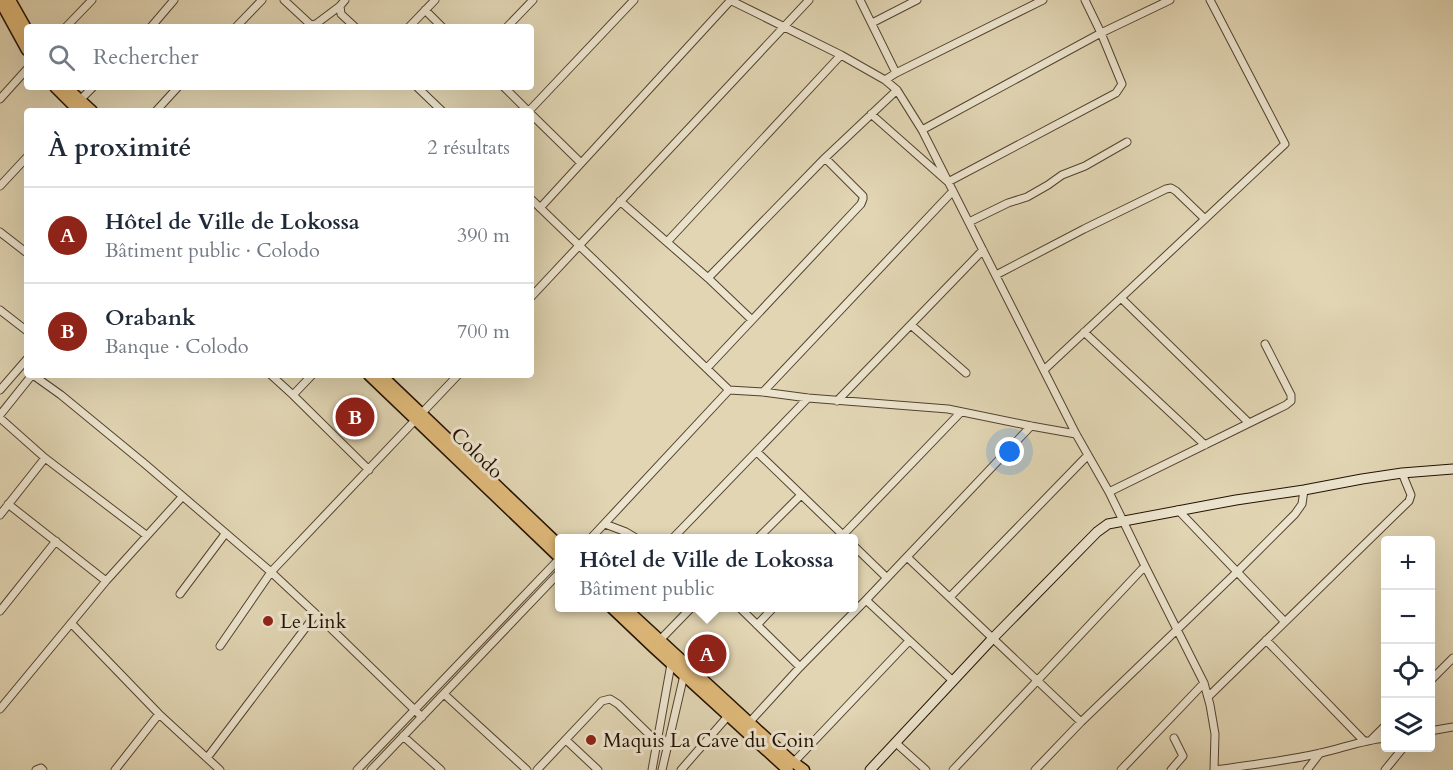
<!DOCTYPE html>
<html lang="fr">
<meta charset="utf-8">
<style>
:root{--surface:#fff;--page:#f6f6f7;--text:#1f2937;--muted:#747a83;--line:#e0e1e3;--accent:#8f2418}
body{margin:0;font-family:Cardo,serif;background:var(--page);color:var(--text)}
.controls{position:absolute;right:18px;bottom:18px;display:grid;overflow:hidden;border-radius:6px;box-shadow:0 6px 24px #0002}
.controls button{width:54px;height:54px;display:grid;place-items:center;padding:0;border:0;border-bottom:2px solid var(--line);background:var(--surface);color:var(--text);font:30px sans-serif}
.you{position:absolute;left:1010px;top:452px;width:21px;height:21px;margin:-15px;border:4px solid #fff;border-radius:50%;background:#1a73e8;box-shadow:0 0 0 9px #1a73e833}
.badge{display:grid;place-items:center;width:39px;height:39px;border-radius:50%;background:var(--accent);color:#fff;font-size:20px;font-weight:700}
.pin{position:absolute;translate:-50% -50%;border:3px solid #fff;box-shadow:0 2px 6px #0006}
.popup{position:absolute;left:555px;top:534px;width:303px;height:78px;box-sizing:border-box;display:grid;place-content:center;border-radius:6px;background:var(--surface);filter:drop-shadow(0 2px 4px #0005);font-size:20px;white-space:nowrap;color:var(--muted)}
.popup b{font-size:22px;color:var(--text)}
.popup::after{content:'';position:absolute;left:50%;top:100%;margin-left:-12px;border:12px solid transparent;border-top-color:var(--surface)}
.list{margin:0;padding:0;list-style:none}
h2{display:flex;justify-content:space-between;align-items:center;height:78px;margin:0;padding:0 24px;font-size:26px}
h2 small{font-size:20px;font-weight:400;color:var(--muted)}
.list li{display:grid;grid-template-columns:39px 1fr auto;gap:18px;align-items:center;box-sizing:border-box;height:96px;padding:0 24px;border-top:2px solid var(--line)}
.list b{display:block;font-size:22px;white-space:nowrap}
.list p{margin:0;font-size:20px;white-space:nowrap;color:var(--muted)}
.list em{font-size:20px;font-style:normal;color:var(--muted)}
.icon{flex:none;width:33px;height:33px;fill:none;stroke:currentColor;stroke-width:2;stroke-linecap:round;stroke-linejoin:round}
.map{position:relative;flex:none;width:1453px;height:770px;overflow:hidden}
.search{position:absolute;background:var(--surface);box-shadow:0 6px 24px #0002;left:24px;top:24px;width:510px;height:66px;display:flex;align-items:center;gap:15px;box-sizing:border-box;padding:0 21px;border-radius:6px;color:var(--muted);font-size:22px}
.panel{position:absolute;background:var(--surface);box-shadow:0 6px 24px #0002;left:24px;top:108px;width:510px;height:270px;border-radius:6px}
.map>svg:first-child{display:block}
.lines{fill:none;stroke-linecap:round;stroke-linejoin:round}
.minor-casing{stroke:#52422e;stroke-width:9}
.secondary-casing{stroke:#231102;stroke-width:11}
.primary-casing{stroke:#231102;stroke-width:13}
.minor{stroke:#ece4ce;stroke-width:7}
.secondary{stroke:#ece4ce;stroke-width:9}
.primary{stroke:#e0ba7a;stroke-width:10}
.poi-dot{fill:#8f2418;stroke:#ece4ce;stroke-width:2}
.labels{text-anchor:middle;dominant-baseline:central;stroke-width:6;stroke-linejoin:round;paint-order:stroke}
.street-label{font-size:20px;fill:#231102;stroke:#ece4ce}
.poi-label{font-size:20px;fill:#231102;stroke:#ece4ce;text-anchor:start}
</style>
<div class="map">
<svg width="1453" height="770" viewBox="0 0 1453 770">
<rect width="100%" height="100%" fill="#e1d5b3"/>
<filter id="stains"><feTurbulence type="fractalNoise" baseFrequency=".00333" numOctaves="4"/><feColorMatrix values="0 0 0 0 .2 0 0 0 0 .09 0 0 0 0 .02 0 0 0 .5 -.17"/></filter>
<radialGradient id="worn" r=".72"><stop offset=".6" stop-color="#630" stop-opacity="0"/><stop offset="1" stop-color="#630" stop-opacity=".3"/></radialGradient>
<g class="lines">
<g class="minor-casing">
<path id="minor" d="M284 0 311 25 316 24 340 6 345 0
M730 0 841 55 885 80 897 90 922 130 1076 434 1109 492 1145 566 1204 683 1210 705 1215 734 1214 770
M860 0 896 73
M340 6 341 14 355 27
M425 10 442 27
M872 23 917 0
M66 27 92 0
M151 27 174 0
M236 27 262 0
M409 27 435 0
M507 27 533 0
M885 80 896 73 1043 0
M417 87 442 111
M504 87 528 111
M0 99 27 69
M79 101 93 87
M156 111 178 87
M529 111 634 0
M531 114 581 163
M871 114 948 182 1116 93 1122 84 1101 33 1085 0
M922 130 1101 33 1170 0
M0 186 27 157
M531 199 729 390 763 392 808 398 948 409 1031 426 1076 434
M620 201 708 278 752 320
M540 208 731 0
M969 222 1008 203 1027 197 1048 185 1062 175 1085 166 1127 142
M0 232 27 253
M667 242 841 55
M996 275 1084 229 1166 189 1171 188 1176 191 1205 219
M708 278 825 158 897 90
M531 297 809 0
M1121 298 1249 423
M0 310 27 331
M911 325 966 373
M1084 332 1205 445
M707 368 861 204 863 199V196L825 158
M1044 370 1285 144 1210 0
M33 375 61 395 145 464 271 572 316 614 422 717
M271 375 293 395 369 470
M0 390 27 359
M763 392 953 191
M293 395 312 375
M837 401 983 250
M0 415 32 375
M0 418 45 458 146 535
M757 452 846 538
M1109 492 1286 405 1291 401V395L1265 344
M8 504 106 581
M1178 510 1284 621
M0 515 45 458
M605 524 626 532 636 538
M591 538 729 390
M673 538 808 398
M758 538 801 495
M840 538 961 412
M854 546 886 577
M907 557 1081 722
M180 594 225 534
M950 597 1088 455
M866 600 953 681
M740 608 800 667
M0 611 56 541
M71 623 159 714 220 770
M757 625 773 608
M1266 640 1364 741
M659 641 691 608
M220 646 271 572 458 375
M1430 681 1453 658
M444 694 527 770
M1208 697 1409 501 1411 495 1402 473
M0 709 106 581 182 497
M747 725 800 667 866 600 1031 426
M1430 731 1453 727
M403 736 441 770
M1372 739 1386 725
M566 740 598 770
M896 743 926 770
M207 758 316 614
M794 762 909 641
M36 770 41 768 43 770
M115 770 159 714
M357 770 560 558
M371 770 560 572
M537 770 602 701 610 699 618 704 657 742
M652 770 671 664
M662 770 684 675
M681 770 728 716
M953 770 1145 566
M1035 770 1081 722 1237 572 1295 514 1302 504 1304 490
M1121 770 1204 683
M1171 770 1183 756 1174 738
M1214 770C1250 765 1286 761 1321 753 1343 748 1363 740 1386 738
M1307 770 1320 753
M1385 770 1403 748"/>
</g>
<g class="secondary-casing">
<path id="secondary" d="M870 770 993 638 1097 532 1108 524 1236 500 1304 490 1362 479 1402 473 1453 469"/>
</g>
<g class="primary-casing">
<path id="primary" d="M10 0 27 30
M0 1 27 50
M55 87 79 111
M66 87 92 111
M369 375 560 558
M381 375 560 546
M612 608 653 647 788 770
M625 608 789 759 804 770"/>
</g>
<use href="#minor" class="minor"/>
<use href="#secondary" class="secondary"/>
<use href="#primary" class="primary"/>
</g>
<g class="poi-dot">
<circle cx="268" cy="621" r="6"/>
<circle cx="591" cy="740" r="6"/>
</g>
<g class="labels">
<g class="street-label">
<text transform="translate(477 453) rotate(44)">Colodo</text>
</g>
<g class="poi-label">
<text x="280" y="621">Le Link</text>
<text x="603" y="740">Maquis La Cave du Coin</text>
</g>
</g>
<rect width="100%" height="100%" filter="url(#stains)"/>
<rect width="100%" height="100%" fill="url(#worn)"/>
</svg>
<div class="controls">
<button>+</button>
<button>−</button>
<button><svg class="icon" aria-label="locate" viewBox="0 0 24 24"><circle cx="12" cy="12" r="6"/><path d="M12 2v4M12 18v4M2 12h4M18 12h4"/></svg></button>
<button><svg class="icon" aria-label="layers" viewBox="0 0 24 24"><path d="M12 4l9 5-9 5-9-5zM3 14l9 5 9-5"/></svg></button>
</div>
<div class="you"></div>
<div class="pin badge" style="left:707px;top:654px">A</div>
<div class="popup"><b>Hôtel de Ville de Lokossa</b>Bâtiment public</div>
<div class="pin badge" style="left:355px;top:417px">B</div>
<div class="search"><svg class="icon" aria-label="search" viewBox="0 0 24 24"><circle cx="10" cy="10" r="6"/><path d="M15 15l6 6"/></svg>Rechercher</div>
<section class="panel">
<h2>À proximité<small>2 résultats</small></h2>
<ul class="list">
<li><span class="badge">A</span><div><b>Hôtel de Ville de Lokossa</b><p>Bâtiment public · Colodo</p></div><em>390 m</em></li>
<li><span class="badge">B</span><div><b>Orabank</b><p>Banque · Colodo</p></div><em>700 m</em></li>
</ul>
</section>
</div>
